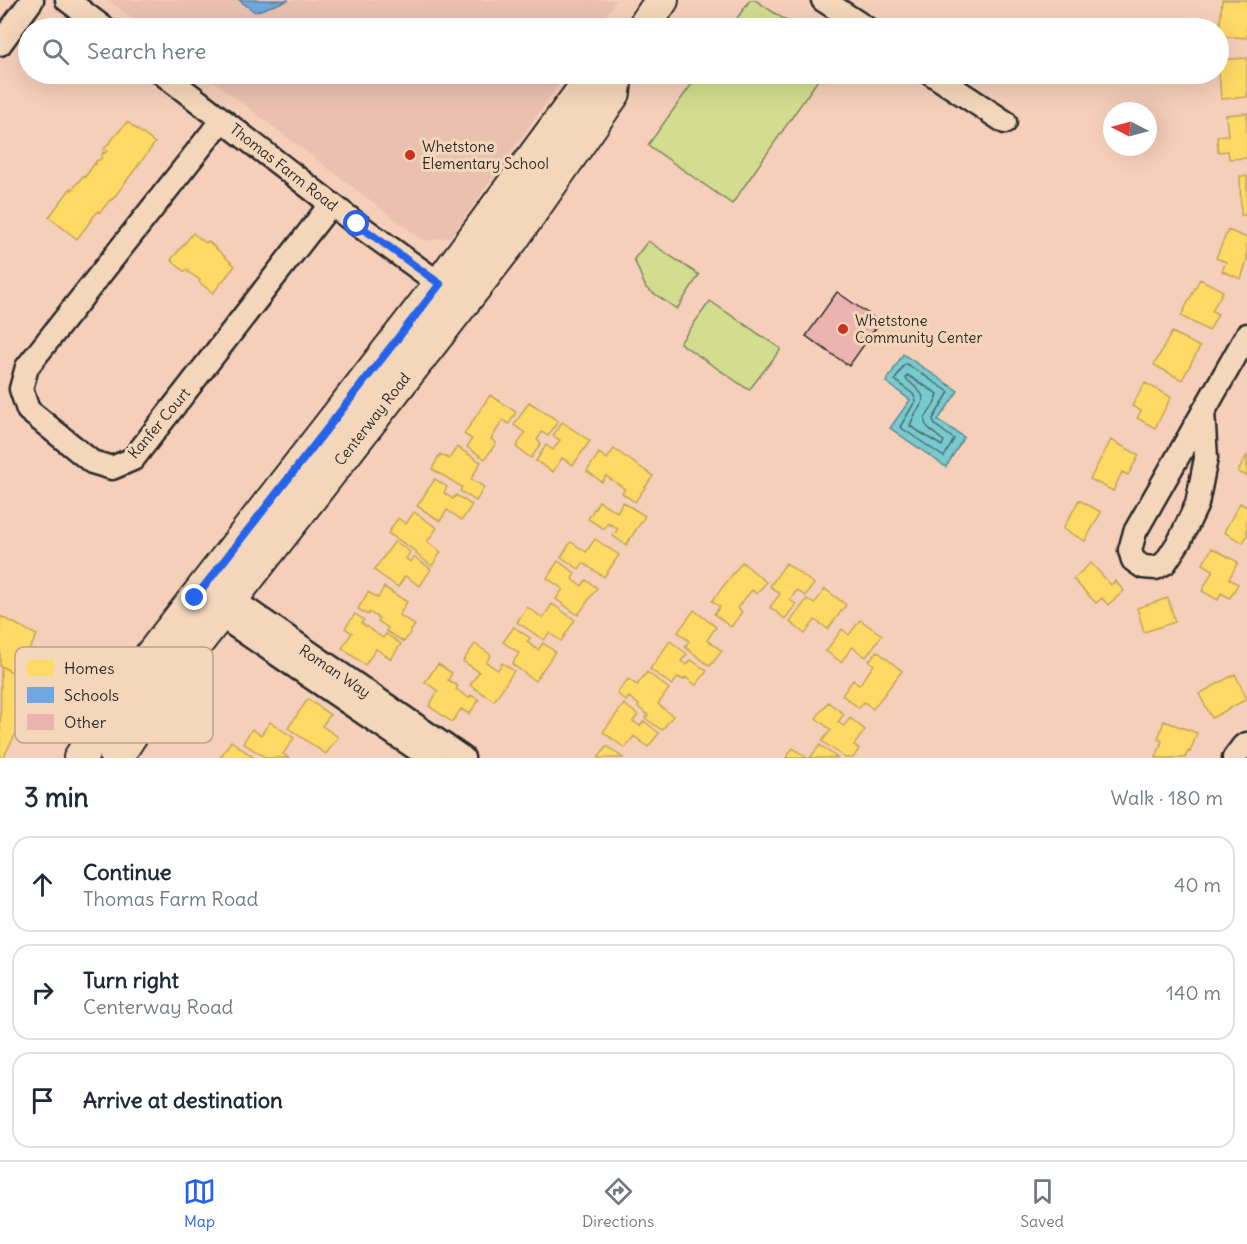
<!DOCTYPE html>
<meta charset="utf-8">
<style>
:root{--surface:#fff;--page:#f2f2f3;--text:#1f2937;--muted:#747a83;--line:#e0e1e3;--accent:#2563eb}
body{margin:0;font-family:Delius,sans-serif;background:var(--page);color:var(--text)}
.compass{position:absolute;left:1103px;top:102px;width:54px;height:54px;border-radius:50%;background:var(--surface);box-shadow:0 6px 24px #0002;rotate:276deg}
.stop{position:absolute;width:18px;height:18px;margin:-14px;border:4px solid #2563eb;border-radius:50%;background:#fff}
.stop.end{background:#2563eb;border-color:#fff;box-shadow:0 2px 6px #0008}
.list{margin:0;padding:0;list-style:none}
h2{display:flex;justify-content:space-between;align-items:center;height:78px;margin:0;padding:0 24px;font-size:26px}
h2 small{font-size:20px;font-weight:400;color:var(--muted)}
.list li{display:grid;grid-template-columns:39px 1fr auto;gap:18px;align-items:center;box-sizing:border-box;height:96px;margin:0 12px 12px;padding:0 12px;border:2px solid var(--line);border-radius:18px}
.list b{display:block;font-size:22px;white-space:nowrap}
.list p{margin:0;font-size:20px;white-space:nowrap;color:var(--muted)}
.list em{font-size:20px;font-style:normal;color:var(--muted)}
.icon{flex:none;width:33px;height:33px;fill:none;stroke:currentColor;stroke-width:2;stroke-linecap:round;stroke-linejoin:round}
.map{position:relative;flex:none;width:1247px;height:758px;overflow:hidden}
.search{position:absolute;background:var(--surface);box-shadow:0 6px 24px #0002;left:18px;right:18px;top:18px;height:66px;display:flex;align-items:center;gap:15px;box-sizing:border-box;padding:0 21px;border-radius:33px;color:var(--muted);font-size:22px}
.sheet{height:402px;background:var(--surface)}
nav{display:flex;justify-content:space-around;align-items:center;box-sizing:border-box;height:84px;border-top:2px solid var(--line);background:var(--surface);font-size:16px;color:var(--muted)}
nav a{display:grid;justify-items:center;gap:3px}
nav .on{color:var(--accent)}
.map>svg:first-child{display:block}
.built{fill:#eac1b1}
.green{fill:#d2dd8f;stroke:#7e845d;stroke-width:1.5}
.water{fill:#79cacf;stroke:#5a8a8d;stroke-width:1.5}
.homes{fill:#ffd966;stroke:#bfa554;stroke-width:1.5}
.schools{fill:#6fa8dc;stroke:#5b82a7;stroke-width:1.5}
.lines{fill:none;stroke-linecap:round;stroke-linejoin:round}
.shore{stroke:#4a6b6d;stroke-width:1.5}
.building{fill:#ecb3b1;stroke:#2b2b2b;stroke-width:1.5}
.street-casing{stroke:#2b2b2b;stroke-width:27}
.secondary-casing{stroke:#2b2b2b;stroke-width:36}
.street{stroke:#f4d7ba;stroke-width:22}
.secondary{stroke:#f4d7ba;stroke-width:32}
.route{stroke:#2563eb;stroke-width:8}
.poi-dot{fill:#c8321e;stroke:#f4d7ba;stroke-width:2}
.labels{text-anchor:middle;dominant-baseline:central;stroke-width:6;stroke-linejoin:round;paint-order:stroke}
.poi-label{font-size:15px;fill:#2b2b2b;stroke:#f4d7ba;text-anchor:start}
.street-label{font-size:15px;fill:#2b2b2b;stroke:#f4d7ba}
.key{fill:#f4d7ba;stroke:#b8a38f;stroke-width:1.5}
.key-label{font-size:16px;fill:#2b2b2b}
</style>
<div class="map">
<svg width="1247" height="758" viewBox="0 0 1247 758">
<rect width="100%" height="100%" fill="#f5cfba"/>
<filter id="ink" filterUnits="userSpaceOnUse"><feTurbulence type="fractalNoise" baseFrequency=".0167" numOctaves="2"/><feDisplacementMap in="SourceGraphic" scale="12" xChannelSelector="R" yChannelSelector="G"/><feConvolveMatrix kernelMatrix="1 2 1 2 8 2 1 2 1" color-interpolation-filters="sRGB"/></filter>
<g filter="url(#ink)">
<path class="built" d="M108 0H616L597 28H145Z
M204 74H566L451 237 424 241Z"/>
<path class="green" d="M750 0H755L797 28H730Z
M699 74H822L732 204 648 145Z
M648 241 699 275 677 309 646 288 634 259Z
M710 301 781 349 749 390 680 343Z"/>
<path class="water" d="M903 354 958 391 938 420 964 437 946 467 890 428 910 400 886 382Z"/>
<path class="homes" d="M1222 0H1247V38L1219 36Z
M1247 58V97L1221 99 1218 60Z
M1247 113V158L1229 159 1228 151 1218 152 1217 136 1228 135 1226 115Z
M127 122 155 143 112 200 111 199 100 212 98 211 77 239 49 217 71 188 72 190 83 176 85 177 95 163 96 164V161L101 159 103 152 105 153 107 151 104 149Z
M1240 176H1247V215H1241Z
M1228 230 1247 238V260L1241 279 1222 271 1226 262 1216 258Z
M193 233 206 243 208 241 235 266 213 293 199 282 200 280 188 272 189 270 187 269 185 272 171 260Z
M1200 279 1223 291 1212 311 1218 314 1209 331 1181 316Z
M1172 332 1200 347 1182 380 1154 365Z
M1145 383 1171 397 1155 428 1137 418 1141 411 1132 406Z
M490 395 516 412 509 424 503 420 491 439 496 443 485 459 467 447 472 439 464 434Z
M529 402 558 421 548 436 542 432 537 440 541 443 531 458 516 447 525 433 514 425Z
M562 422 590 441 573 465 562 458 553 472 536 461 546 445 553 450 560 440 553 436Z
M1111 440 1139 455 1128 475 1122 472 1113 491 1090 479Z
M457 447 481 462 471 479 484 487 476 501 460 491 462 487 432 469 440 454 449 459Z
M614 449 653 476 635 502 622 493 625 489 606 476 602 482 587 471 599 453 607 459Z
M1247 455V476L1238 472Z
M435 479 447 487 444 493 453 499 456 495 472 505 462 520 447 510 440 521 417 506Z
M1079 500 1101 512 1085 541 1063 529Z
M599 501 617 512 623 502 645 516 626 545 613 536 618 529 608 523 604 529 588 519Z
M1240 503 1247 507V535L1243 543 1224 532Z
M414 512 437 528 427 542 441 552 432 566 416 554 417 552 388 533 398 518 406 524Z
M595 539 619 555 604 577 583 563 579 569 561 557 571 542 586 552Z
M395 541 410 552 406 559 411 562 414 557 431 569 420 586 405 576 398 587 374 570Z
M1212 548 1238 562 1229 579 1238 584 1230 598 1221 593 1218 600 1202 591 1213 570 1203 564Z
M558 561 575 573 572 579 582 586 586 580 597 588 578 615 556 599 563 589 547 578Z
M742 562 766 582 757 594 752 590 737 608 742 612 731 627 714 614 720 607 712 601Z
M786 563 814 584 805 596 797 590 790 600 796 604 785 619 770 607 780 594 770 586Z
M1091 563 1111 585 1115 581 1124 591 1108 605 1102 598 1096 603 1073 579Z
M384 587 407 602 399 615 415 625 404 642 386 631 388 628 378 621 379 618 369 612 368 615 358 609 368 592 378 598Z
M825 589 846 605 828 629 815 620 805 634 790 622 807 599 814 604Z
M1168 598 1175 622 1144 632 1137 608Z
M552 604 575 620 561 641 549 633 544 640 517 622 527 607 543 618Z
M694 610 716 627 707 640 722 651 710 666 685 647 689 641 678 632Z
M355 614 364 620 361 623 383 638 386 634 401 644 391 659 376 649 365 665 342 648 352 633 345 628Z
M0 616 37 635 16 674 0 666Z
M860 620 882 635 866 657 852 647 841 662 826 651 842 629 849 635Z
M514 627 530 638 527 642 538 650 543 643 555 652 535 681 512 664 519 653 503 642Z
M670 641 687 654 681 661 687 665 691 660 707 671 696 685 685 677 683 680 678 677 672 685 650 669Z
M475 644 491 655 486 662 498 670 502 663 514 671 494 701 470 685 479 672 463 661Z
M877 651 902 671 873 709 864 702 859 708 842 695 853 680 859 685 874 665 869 661Z
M438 664 452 673 448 680 458 686 456 689 469 698 471 695 479 700 469 714 461 709 452 722 429 706 438 691 425 682Z
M1 666 40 687 3 758H0Z
M647 672 669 689 658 704 673 716 662 730 645 718 648 715 638 707 639 705 629 697 626 701 617 693 628 679 637 685Z
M1235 674 1247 699 1212 718 1199 694Z
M308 699 330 715 322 726 338 737 326 754 288 728Z
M828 702 844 714 838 722 844 726 850 718 865 730 854 745 859 749 853 758H845L822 741 831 730 816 718Z
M624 704 638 715 633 721 640 726 644 721 659 733 648 747 634 736 625 748 603 732Z
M1164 721 1197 733 1190 752 1188 751 1185 758H1156L1162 741 1158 739Z
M270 722 294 738 283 754 289 758H266L243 743 252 729 261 735Z
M231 741 253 757V758H220Z
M820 745 837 758H810Z
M607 746 623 758H598Z
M793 748 807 758H786Z"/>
<path class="schools" d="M239 0H289L255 12Z"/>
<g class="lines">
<path class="shore" d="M907 364 949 392 933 419 935 425 954 439 944 457 900 427 916 400 913 394 895 380 904 365Z
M907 375 938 394C931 421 909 415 944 441L942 446 910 426C918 399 937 404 906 379Z"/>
</g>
<path class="building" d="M837 292 880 322 849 366 806 336Z"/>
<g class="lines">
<g class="street-casing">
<path id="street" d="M67 0 104 28
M823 0 866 28
M0 44 32 0
M163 74 357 224 451 292
M932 74 1005 122
M222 120 27 367 21 389 28 410 92 462 112 468 133 459 331 204
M1203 412 1206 458 1197 504 1180 540 1165 563 1156 568 1143 567 1133 560 1130 550 1135 532 1247 335
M220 591 463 758
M206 606 430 758
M1234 758 1243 746 1247 744"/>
</g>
<g class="secondary-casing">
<path id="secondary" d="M643 28 662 0
M80 758 117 699 440 284 588 83 608 74
M116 758 161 689 511 241 614 93 616 74"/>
</g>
<use href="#street" class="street"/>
<use href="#secondary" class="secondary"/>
</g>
</g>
<g class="lines" filter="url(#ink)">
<path class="route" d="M195 598 440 284 357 224"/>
</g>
<g class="poi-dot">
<circle cx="410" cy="155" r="6"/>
<circle cx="843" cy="329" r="6"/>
</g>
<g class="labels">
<g class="poi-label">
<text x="422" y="146">Whetstone<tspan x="422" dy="17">Elementary School</tspan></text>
<text x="855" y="320">Whetstone<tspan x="855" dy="17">Community Center</tspan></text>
</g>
<g class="street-label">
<text transform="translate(284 167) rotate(38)">Thomas Farm Road</text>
<text transform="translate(372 419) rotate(-52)">Centerway Road</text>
<text transform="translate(159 423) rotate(-50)">Kanfer Court</text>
<text transform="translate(335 671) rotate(34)">Roman Way</text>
</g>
</g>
<rect x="15" y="647" width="198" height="96" rx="9" class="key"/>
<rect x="27" y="660" width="27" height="16" fill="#ffd966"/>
<rect x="27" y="687" width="27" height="16" fill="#6fa8dc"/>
<rect x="27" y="714" width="27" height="16" fill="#ecb3b1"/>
<g class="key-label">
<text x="64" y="674">Homes</text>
<text x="64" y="701">Schools</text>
<text x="64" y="728">Other</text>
</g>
</svg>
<svg class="compass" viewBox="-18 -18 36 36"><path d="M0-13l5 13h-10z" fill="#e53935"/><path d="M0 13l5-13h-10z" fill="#747a83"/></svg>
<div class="stop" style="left:357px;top:224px"></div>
<div class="stop end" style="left:195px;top:598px"></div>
<div class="search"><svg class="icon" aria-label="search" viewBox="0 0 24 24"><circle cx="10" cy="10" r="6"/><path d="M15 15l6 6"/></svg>Search here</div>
</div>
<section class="sheet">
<h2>3 min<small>Walk · 180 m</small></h2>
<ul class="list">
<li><svg class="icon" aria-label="ahead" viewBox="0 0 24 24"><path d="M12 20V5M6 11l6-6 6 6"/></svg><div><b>Continue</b><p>Thomas Farm Road</p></div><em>40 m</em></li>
<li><svg class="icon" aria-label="right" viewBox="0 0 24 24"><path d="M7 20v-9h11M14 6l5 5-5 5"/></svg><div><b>Turn right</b><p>Centerway Road</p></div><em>140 m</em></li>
<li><svg class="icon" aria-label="arrive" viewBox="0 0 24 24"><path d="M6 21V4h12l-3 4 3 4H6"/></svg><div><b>Arrive at destination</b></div></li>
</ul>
</section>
<nav>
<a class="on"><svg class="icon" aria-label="map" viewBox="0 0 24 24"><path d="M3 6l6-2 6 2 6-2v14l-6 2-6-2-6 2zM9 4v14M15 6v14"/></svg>Map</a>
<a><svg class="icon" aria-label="directions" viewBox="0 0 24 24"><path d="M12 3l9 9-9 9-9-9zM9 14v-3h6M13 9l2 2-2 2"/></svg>Directions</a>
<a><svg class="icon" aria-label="saved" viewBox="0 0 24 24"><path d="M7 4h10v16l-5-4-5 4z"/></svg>Saved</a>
</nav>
